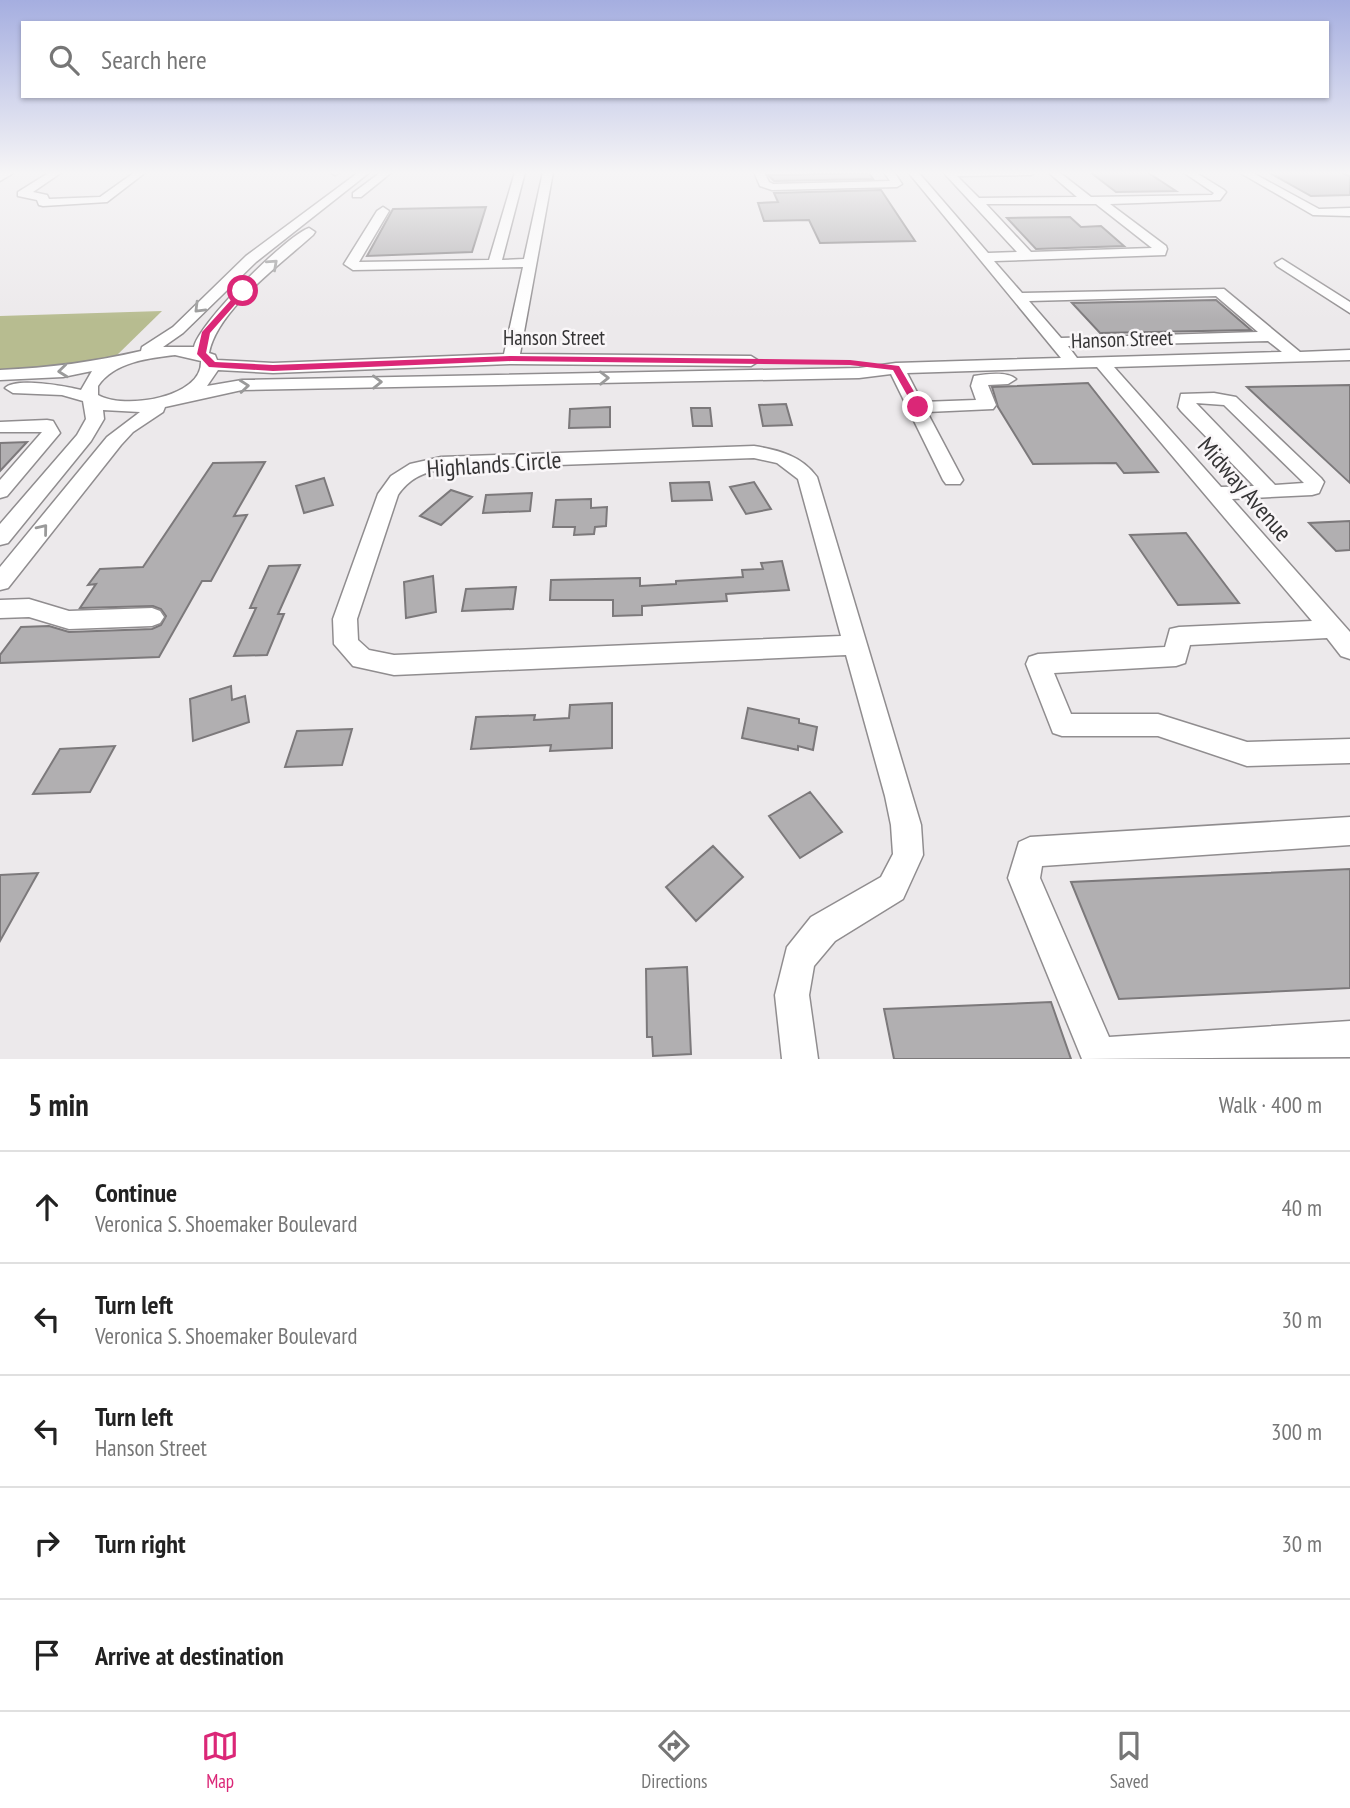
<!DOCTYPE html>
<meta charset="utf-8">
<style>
:root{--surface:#fff;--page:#f6f6f6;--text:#222;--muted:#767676;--line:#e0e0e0;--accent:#db2777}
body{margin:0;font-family:"PT Sans Narrow",sans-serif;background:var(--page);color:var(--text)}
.stop{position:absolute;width:21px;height:21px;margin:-16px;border:5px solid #db2777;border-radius:50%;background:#fff}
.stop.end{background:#db2777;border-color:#fff;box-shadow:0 2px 7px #0008}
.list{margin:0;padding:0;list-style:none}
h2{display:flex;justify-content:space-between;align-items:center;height:91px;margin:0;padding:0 28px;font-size:30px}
h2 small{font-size:23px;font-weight:400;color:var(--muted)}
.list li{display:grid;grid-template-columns:46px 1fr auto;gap:21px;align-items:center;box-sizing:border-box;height:112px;padding:0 28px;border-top:2px solid var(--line)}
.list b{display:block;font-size:26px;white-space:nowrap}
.list p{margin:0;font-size:23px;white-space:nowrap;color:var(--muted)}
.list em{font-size:23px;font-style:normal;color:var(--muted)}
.icon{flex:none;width:38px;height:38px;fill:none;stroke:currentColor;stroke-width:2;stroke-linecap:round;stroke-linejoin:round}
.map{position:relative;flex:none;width:1350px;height:1059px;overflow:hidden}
.search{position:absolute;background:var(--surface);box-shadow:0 2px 5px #0004;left:21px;right:21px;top:21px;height:77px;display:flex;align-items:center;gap:18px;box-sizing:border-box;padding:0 24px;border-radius:0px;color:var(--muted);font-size:26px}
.sheet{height:651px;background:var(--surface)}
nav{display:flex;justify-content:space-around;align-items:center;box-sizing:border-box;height:98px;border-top:2px solid var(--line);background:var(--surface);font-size:19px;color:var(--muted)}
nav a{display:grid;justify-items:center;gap:4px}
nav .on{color:var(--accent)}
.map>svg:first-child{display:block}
.green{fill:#b7bc90}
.building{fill:#b1afb1;stroke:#7c797b;stroke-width:2}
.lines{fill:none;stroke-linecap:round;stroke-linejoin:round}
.minor-casing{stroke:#908d8f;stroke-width:3}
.minor{fill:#fff;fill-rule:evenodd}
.oneway{stroke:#9a9a9a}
.route{fill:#db2777}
.labels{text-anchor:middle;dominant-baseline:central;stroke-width:5;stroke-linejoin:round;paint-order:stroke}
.far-street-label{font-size:21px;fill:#353435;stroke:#f9f6f8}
.street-label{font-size:24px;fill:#353435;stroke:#f9f6f8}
</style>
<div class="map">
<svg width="1350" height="1059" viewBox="0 0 1350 1059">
<rect width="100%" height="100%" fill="#ece9eb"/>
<path class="green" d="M162 311 114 358 78 366 0 370V316Z"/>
<path class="building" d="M1090 172H1147L1176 191 1116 192Z
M1268 172H1341L1350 176V195L1311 196Z
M869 173 873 179 774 181 768 175Z
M881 190 915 241 820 243 809 220 764 221 758 203 778 202 774 193Z
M486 207 472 252 367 256 393 209Z
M1070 217 1081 227 1101 226 1124 246 1036 249 1007 218Z
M1216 300 1251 330 1100 333 1072 303Z
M1088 383 1158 472 1124 473 1116 463 1033 464 998 407 992 387Z
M1350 385V483L1247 387Z
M786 404 792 425 763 426 759 405Z
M610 407V427L569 428 570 409Z
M691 408H710L712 426H693Z
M27 442 0 471V443Z
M265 462 234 516 247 515 211 581H202L159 657 0 663V655L21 627 49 626 69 632 152 629 161 625 166 616 161 609 153 606 80 608 96 584 88 585 100 569 143 567 213 463Z
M324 478 333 505 304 513 296 486Z
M709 482 712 500 672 501 670 483Z
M754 482 771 509 746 514 730 487Z
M451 490 472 497 441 525 420 516Z
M532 493 530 511 483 513 486 495Z
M591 499V508L607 507 606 526 595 527 594 534 574 535 575 527H553L556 500Z
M1350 521V550L1336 551 1309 523Z
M1186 533 1239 603 1178 605 1130 535Z
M782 561 789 590 726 594 727 601 642 606V615L613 616V600H550L551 580 640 578V586L676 584V581L743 577 742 570 763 569 761 563Z
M300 565 278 614H284L267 655 234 656 256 608H250L269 566Z
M433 576 436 612 406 618 404 582Z
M516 587 513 609 462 611 466 589Z
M231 686 232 700 245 696 249 722 193 741 190 699Z
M612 703V748L550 751 551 745 471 749 476 717 535 715 534 720 569 718 570 705Z
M748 708 799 719V723L817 727 813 750 798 746V750L742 738Z
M352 729 342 765 285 767 297 731Z
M115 746 90 792 33 794 60 749Z
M810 792 842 832 800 858 769 816Z
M713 846 743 877 696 921 666 887Z
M1350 869V988L1119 999 1071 882Z
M38 873 0 941V875Z
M687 967 691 1054 653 1056 652 1037H647L646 969Z
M1051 1002 1071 1059H894L884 1009Z"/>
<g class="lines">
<g class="minor-casing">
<path id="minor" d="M3 172H15L0 181V173Z
M50 172H62L33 192 47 195 49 199 100 197 135 172H146L107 202 43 206 39 205 37 200 18 196V192Z
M329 172H340L335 175Z
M359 172H370L256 262 183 333 163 347H194C199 323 286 236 309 228L315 232 313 235C281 264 217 310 209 353L215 355 217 360 273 363 504 354 523 267 353 270 344 264 377 211 383 207 389 211 359 262 489 260 515 172H525L502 260 524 259 543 172H553L520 354 751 356 759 361 751 366 511 364 273 373 218 370 207 386 242 380 859 368 896 363 1061 358 908 172H918L988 253 1017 252 943 172H1036L1031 175 957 176 979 198 1077 197 1048 172H1059L1091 197 1212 195 1214 193 1183 172H1195L1224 190 1226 192 1220 200 1110 204 1166 246 1167 249 1165 255 994 261 1022 293 1224 289 1300 352 1350 350V360L1114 367 1221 487 1254 486 1181 411 1178 407 1181 394 1214 393 1236 397 1321 478 1324 482 1319 493 1312 495 1232 499 1350 632V659L1341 656 1327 638 1190 645 1185 663 1176 666 1054 673 1071 714H1158L1247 742 1350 739V763L1247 766 1158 736H1062L1053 733 1026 664 1029 657 1038 654 1165 647 1170 629 1179 627 1312 621 1097 367 907 373 922 402 976 400 971 386 974 376C986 374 1007 371 1016 379L1008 384 988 385 996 405 993 409 927 412 963 480 960 484H946L943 480 891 374 859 378 242 390 165 407 163 412 133 432 121 445 8 588 0 590V567L107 437 140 412 103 410 104 419 91 441 8 543 0 545V524L77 435 86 419 83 401 62 395 13 393 5 388C15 377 66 386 81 390L92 371 63 377 0 380V370C49 368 94 362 141 351L142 347 173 327 246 256ZM986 204H1096L1152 248 1031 252ZM1216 296 1258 332 1061 338 1029 301ZM1268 341 1282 352 1077 358 1068 346ZM175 355 201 361C203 398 124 410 98 395V386C114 362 149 358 175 355ZM1196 403 1224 405 1304 483 1275 485Z
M381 172H392L361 197H353V193Z
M754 172H764L769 182 773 184 890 181 884 172H894L902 184 897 187 772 190 760 186Z
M1239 172H1251L1319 209 1350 208V216L1313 215Z
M1282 259 1350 302V313L1277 266 1275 263Z
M47 420 53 421 60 433 7 496 0 498V480L42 432H0V422Z
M754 446C779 450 802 456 817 477L921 825 923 855 903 899 835 941 814 966 809 995 818 1059H782L775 995 787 947 811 917 881 877 893 854 891 825 885 796 846 655 394 675 353 666 334 644 333 619 378 494 391 476 410 464 441 457ZM754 458 777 463 798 479 841 636 394 655 369 650 358 640 357 619 398 495C409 479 422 473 441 469Z
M29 599 69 611 152 608 160 611 164 617 160 623 152 626 69 629 29 617 0 618V600Z
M1350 817V845L1042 866 1040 878 1109 1037 1350 1021V1057L1082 1059 1008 878 1019 842 1030 837Z"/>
</g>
<use href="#minor" class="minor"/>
</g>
<defs><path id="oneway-chevron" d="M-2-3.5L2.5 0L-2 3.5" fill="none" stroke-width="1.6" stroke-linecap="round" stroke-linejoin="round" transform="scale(1.75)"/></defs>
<g class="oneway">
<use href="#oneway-chevron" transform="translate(273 264) rotate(-42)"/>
<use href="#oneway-chevron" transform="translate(199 308) rotate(135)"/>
<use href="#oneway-chevron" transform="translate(63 371) rotate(174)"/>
<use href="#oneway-chevron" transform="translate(604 378) rotate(-1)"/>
<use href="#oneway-chevron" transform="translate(377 382) rotate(-1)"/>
<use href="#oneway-chevron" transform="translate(244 386) rotate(-5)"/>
<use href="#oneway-chevron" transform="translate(43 529) rotate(-51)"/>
</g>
<linearGradient id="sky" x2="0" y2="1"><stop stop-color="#a5aee0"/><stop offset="0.54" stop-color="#f6f5f6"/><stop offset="1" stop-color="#f6f5f6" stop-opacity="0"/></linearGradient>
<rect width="1350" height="320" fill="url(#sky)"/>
<path class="route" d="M241 289 247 291 210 333 206 353 215 362 273 365 511 356 850 360 899 366 923 407 915 409 893 370 850 365 511 361 273 371 209 367 197 354 202 332Z"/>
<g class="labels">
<g class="far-street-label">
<text x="554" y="337">Hanson Street</text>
<text transform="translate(1122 339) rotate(-2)">Hanson Street</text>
</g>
<g class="street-label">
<text transform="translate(494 464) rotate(-4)">Highlands Circle</text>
<text transform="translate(1245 489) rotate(49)">Midway Avenue</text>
</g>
</g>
</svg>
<div class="stop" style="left:243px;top:291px"></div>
<div class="stop end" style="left:918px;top:407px"></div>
<div class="search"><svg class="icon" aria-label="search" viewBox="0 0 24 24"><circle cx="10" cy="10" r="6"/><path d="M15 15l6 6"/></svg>Search here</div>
</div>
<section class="sheet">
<h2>5 min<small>Walk · 400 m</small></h2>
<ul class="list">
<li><svg class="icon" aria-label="ahead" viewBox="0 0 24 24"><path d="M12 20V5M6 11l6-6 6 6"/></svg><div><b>Continue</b><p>Veronica S. Shoemaker Boulevard</p></div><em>40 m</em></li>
<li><svg class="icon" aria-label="left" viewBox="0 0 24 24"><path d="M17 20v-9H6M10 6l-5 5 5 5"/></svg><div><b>Turn left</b><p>Veronica S. Shoemaker Boulevard</p></div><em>30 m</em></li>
<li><svg class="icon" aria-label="left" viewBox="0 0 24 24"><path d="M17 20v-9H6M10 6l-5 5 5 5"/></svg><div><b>Turn left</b><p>Hanson Street</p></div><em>300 m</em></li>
<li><svg class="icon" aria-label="right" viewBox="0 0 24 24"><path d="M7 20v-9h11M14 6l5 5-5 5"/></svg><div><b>Turn right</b></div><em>30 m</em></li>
<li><svg class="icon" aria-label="arrive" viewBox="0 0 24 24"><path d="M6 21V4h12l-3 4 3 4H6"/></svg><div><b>Arrive at destination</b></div></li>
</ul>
</section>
<nav>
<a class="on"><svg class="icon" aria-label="map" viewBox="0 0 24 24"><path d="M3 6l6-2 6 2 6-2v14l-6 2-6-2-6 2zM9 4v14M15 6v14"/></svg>Map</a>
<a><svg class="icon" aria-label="directions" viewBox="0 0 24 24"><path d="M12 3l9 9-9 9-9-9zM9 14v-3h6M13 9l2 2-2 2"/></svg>Directions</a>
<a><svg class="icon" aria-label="saved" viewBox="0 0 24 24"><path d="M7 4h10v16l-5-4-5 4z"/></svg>Saved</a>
</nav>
